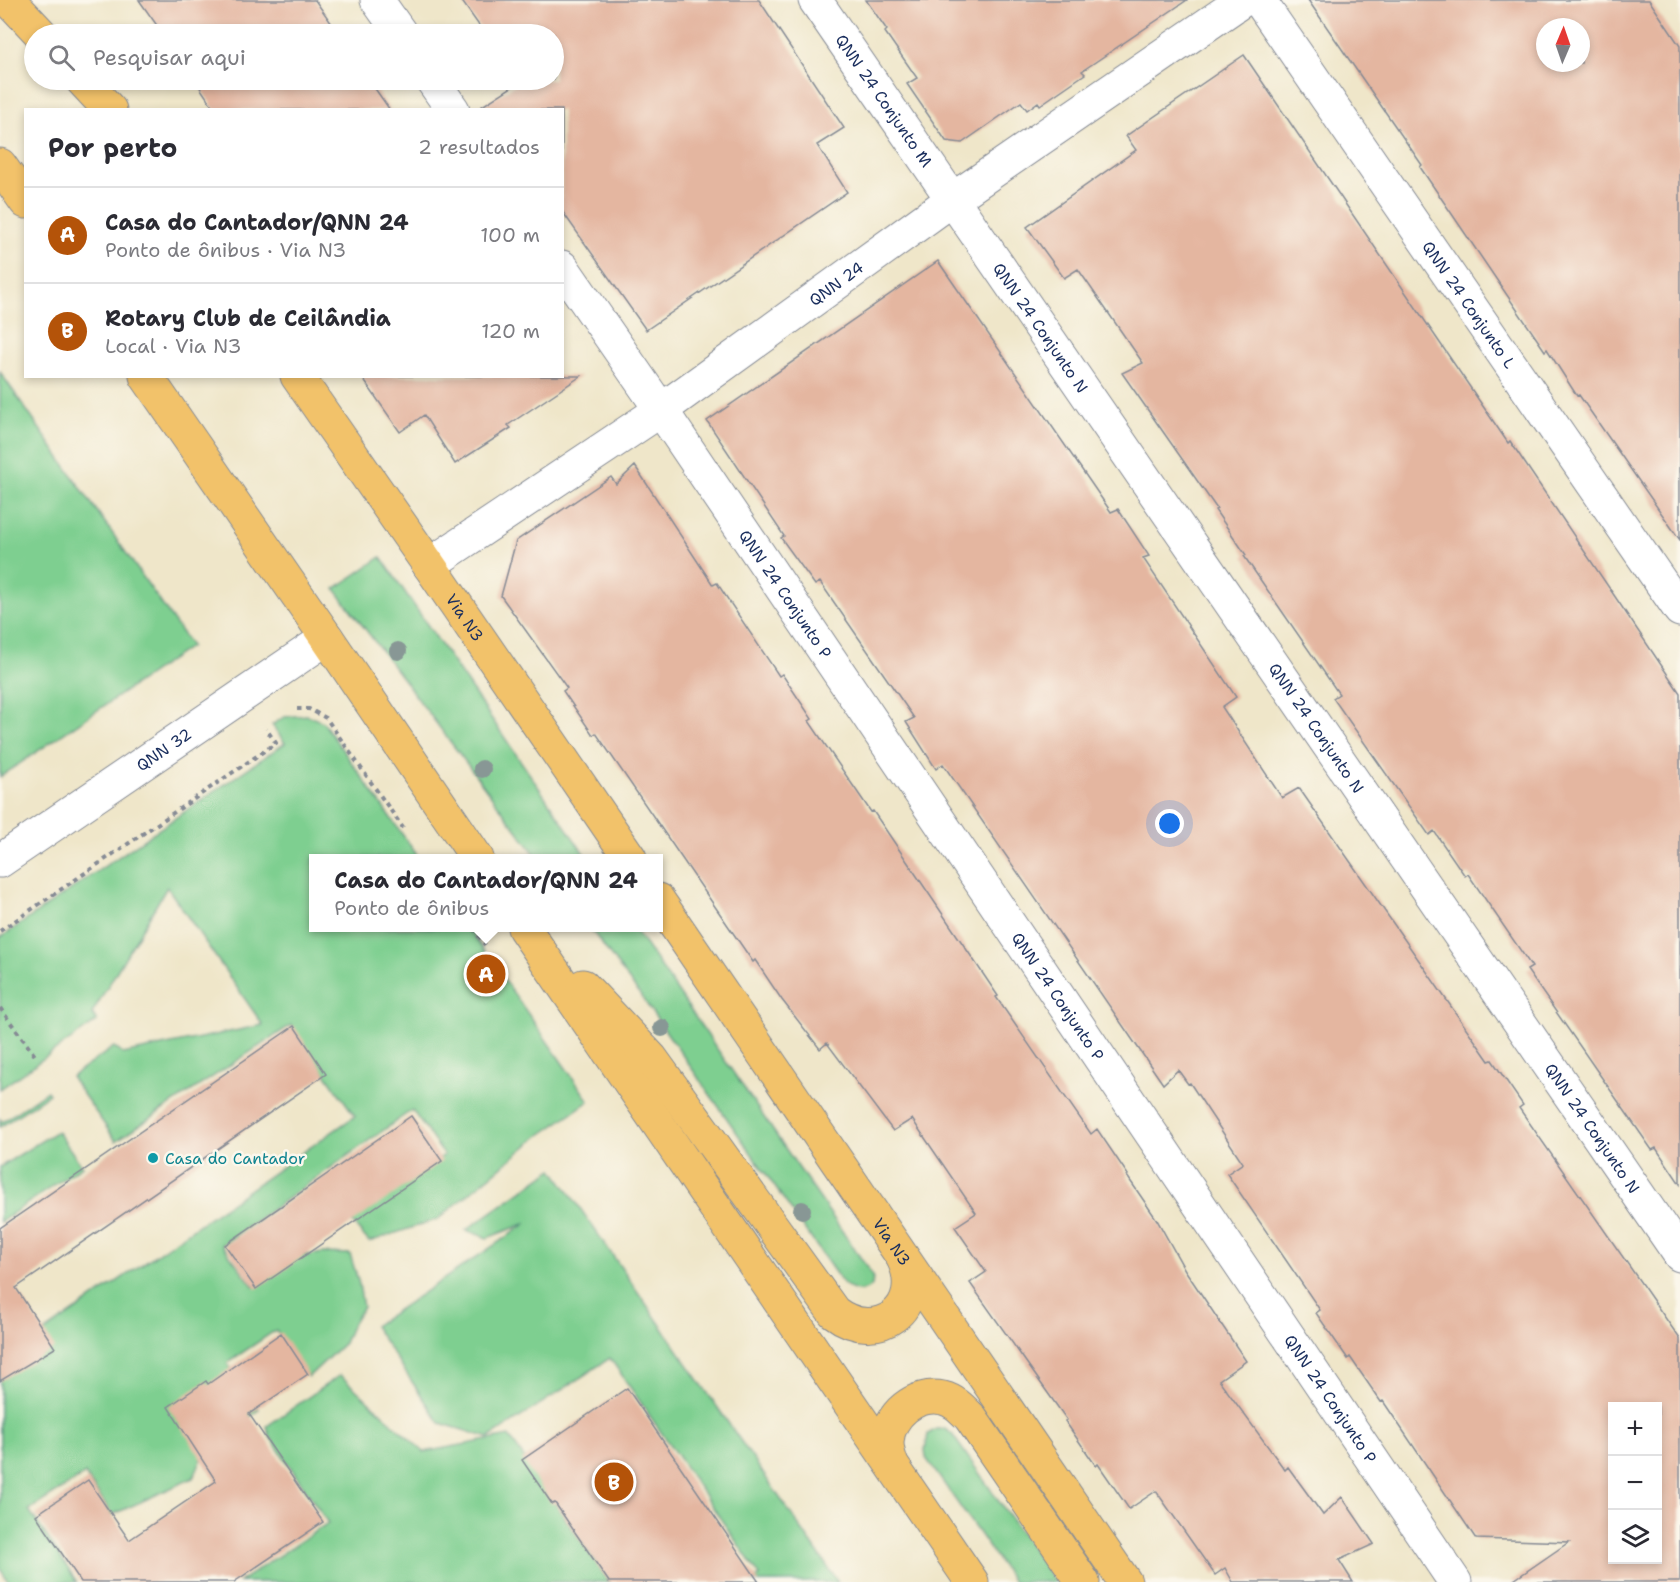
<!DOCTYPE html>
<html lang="pt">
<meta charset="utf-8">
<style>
:root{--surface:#fff;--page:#f2f2f3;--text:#2b2b33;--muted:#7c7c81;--line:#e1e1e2;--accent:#b45309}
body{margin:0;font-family:"Shantell Sans",sans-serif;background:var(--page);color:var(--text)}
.controls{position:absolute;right:18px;bottom:18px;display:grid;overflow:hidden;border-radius:0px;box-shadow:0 3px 9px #0003}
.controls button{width:54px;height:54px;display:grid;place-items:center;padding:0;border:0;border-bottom:2px solid var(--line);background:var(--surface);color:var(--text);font:30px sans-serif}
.compass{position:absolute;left:1536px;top:18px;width:54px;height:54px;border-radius:50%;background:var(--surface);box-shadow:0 3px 9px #0003;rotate:2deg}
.you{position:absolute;left:1170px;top:824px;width:21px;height:21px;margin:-15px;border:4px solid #fff;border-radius:50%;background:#1a73e8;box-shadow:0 0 0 9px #1a73e833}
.badge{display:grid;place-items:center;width:39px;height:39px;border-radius:50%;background:var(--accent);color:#fff;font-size:20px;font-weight:700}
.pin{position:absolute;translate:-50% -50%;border:3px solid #fff;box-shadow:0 2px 6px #0006}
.popup{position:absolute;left:309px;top:854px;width:354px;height:78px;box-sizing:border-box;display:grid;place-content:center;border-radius:0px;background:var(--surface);filter:drop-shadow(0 2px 4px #0005);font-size:20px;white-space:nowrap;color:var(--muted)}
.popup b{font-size:22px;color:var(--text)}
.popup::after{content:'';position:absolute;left:50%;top:100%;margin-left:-12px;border:12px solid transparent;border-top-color:var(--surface)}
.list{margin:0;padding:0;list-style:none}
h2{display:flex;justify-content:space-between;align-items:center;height:78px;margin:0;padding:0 24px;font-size:26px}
h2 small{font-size:20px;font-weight:400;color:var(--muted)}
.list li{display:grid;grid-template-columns:39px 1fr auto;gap:18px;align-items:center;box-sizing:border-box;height:96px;padding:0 24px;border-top:2px solid var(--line)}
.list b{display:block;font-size:22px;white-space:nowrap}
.list p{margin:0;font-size:20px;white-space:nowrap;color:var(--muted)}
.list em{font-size:20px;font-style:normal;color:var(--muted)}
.icon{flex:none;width:33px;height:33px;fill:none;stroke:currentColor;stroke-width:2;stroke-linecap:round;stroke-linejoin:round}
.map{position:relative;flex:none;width:1680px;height:1582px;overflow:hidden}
.search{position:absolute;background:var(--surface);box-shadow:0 3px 9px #0003;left:24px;top:24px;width:540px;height:66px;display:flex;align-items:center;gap:15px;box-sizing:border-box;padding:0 21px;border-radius:33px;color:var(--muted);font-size:22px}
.panel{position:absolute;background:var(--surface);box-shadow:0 3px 9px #0003;left:24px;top:108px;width:540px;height:270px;border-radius:0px}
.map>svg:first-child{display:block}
.green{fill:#7ecf90;stroke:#4c7f77;stroke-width:1.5}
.building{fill:#e4b6a0;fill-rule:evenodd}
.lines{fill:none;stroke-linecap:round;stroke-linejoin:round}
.street-casing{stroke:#858a94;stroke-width:35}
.primary-casing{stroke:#858a94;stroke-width:35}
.path{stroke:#858a94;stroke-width:4;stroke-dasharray:4.5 4.5;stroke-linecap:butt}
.street{stroke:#fff;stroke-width:33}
.primary{stroke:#f2c26a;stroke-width:33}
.tree{fill:#889795}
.culture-dot{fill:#0f9aa8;stroke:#fbf7ec;stroke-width:2}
.labels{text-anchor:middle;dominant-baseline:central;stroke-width:5;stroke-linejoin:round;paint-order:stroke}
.street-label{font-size:16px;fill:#1b2f5e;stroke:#fbf7ec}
.culture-label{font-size:16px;fill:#0d838f;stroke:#fbf7ec;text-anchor:start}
</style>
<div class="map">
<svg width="1680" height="1582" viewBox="0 0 1680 1582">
<rect width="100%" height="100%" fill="#fbf7ec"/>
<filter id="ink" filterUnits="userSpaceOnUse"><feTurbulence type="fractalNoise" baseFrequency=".0167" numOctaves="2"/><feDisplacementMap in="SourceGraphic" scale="12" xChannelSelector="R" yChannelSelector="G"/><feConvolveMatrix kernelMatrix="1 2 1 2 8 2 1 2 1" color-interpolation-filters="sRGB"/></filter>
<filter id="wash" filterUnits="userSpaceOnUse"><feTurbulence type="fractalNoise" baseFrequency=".008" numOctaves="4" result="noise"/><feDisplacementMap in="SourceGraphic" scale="24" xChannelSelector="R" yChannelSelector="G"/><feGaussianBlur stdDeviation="1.35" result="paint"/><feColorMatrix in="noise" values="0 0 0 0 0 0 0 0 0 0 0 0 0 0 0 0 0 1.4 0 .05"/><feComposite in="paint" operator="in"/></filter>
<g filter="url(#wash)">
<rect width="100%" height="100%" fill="#efe6c9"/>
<path class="green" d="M0 372 191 646 0 777Z
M381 557 587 858H538L335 589Z
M307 715 323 722 419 858H314V928H468L589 1101 540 1135 438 1219 369 1242 351 1221 444 1155 412 1110 222 1245 254 1287 295 1257 323 1253 350 1254 359 1284 363 1307 351 1326 344 1343 308 1377 276 1330 227 1363 259 1409 247 1420 209 1444 193 1478 112 1515 85 1474 29 1510 77 1582H9L0 1569V1363L355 1116 291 1025 116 1141 71 1077 114 1047 123 1054 263 1025 167 887 92 1013 97 1021 0 1089V938L285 743 272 725 284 717Z
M590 928H634L873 1276 872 1286C860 1295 851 1291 841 1281L643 999Z
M47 1091 49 1094 0 1127V1119L2 1122Z
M57 1131 82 1166 0 1222V1167Z
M553 1169 838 1582H753L760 1576 610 1358 489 1438 440 1423 374 1326 527 1223 487 1238 466 1230Z
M340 1375 424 1452 509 1436 609 1582H239L328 1523 270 1437 267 1426Z
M936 1429H945L952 1434 1055 1582H1013L926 1458 925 1450 928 1434Z"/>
<g id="blocks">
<path class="building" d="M139 0H315L339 34H163Z
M461 0H759L844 128 817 145 847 192 646 330 562 211V110H476L518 83 516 80H554V34H485Z
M866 0H1187L1082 71 1085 74 1040 105 1038 102 1027 110 1021 102 962 143 946 141 907 84 917 78 885 32 887 30Z
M1308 0H1649L1680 46V540L1579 395 1577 396 1547 349 1545 351 1420 167 1422 165ZM1545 27H1581V63H1545Z
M1244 55 1508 443 1510 441 1680 693V1184L1656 1148 1652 1150 1527 970 1532 967 1468 874 1465 876 1434 831 1429 835 1333 698 1339 694 1244 556 1246 555 1215 510 1217 509 1122 373 1143 363 1078 269 1064 278 1027 227 1136 150 1126 136Z
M195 80H369L390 110H215Z
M938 261 1111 512 1118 509 1149 556 1143 558 1236 697 1222 707 1282 798 1299 788 1489 1061 1492 1060 1523 1105 1519 1108 1680 1339V1582H1511L1569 1542 1476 1539 1383 1401 1381 1402 1350 1357 1348 1359 1316 1313 1320 1310 1227 1174 1243 1163 1190 1083 1188 1084 1178 1070 1163 1084 943 764 936 769 906 722 914 718 820 582 815 585 781 538 784 536 707 421ZM1612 1407H1658V1560H1612Z
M361 376H581L508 425 511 428 455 464 424 415 400 432Z
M635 466 713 585 717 583 779 676 782 674 812 719 809 721 871 812 873 811 998 996 996 997 1091 1134 1097 1129 1128 1175 1127 1176 1157 1220 1185 1270 1246 1361 1219 1380 1285 1470 1288 1467 1323 1515 1342 1497 1374 1544 1339 1560 1353 1582H1233L1225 1568 1215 1575 1156 1491 1129 1509 1098 1464 1096 1466 1065 1421 1067 1420 970 1283 986 1272 955 1227 976 1213 912 1119 893 1131 827 1043 820 1049 782 1000 755 960 753 962 596 733 593 735 563 691 567 688 501 596 516 541 611 477 616 484Z
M294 1026 326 1074 16 1288 55 1348 0 1381V1228Z
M411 1116 442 1161 256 1289 225 1245Z
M281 1333 308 1374 249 1414 323 1522 234 1582H81L36 1515 88 1480 129 1540 216 1481 168 1407 206 1381 208 1384Z
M627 1388 759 1582H609L555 1503 552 1504 522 1460Z"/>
</g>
</g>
<g filter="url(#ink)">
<use href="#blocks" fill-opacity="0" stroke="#858a94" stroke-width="1.5"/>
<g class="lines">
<g class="street-casing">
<g id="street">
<path d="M377 0 401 34"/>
<path id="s1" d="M815 0 1680 1255"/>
<path id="s2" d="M1259 0 1680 610"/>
<path d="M432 80 453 110"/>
<path id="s3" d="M562 267 661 410 1455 1582"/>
<path id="s4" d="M429 565 661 410 953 199 1243 0"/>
<path id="s5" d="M0 861 327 638"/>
</g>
</g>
<g class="primary-casing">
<g id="primary">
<path d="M9 0 41 34"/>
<path d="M82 80 110 110"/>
<path d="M0 165 26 202"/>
<path d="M146 376 327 638 477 858"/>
<path id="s6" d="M297 376 429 565 630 858"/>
<path id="s7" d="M658 900 1125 1582"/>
<path d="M524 928 972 1582"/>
<path d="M583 986 651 1058 834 1312C877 1345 927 1308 903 1258"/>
<path d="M891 1462C889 1456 887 1449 887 1443 888 1415 915 1392 943 1398 955 1401 962 1409 970 1417L1083 1582"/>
</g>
</g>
<path class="path" d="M297 709H309L326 718 403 828
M473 928 485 945
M0 931 276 743 266 729
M0 1008 36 1057"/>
<use href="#street" class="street"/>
<use href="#primary" class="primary"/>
</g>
<g class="tree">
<circle cx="398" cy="651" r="9"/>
<circle cx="482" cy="769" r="9"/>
<circle cx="662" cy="1028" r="9"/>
<circle cx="802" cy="1210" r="9"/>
</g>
</g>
<circle class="culture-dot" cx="153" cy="1158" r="6"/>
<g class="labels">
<g class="street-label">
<text stroke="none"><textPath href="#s1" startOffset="122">QNN 24 Conjunto M</textPath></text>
<text stroke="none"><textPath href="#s4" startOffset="495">QNN 24</textPath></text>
<text stroke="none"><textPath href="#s2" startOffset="370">QNN 24 Conjunto L</textPath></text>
<text stroke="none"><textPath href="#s1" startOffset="398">QNN 24 Conjunto N</textPath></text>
<text stroke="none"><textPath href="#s3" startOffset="396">QNN 24 Conjunto P</textPath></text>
<text stroke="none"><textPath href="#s6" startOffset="294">Via N3</textPath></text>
<text stroke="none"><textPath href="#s1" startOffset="884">QNN 24 Conjunto N</textPath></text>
<text stroke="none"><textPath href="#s5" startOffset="198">QNN 32</textPath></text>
<text stroke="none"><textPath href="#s3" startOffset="882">QNN 24 Conjunto P</textPath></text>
<text stroke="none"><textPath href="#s1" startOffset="1370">QNN 24 Conjunto N</textPath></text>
<text stroke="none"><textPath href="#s7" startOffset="414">Via N3</textPath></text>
<text stroke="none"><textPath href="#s3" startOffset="1368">QNN 24 Conjunto P</textPath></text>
</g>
<g class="culture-label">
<text x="165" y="1158">Casa do Cantador</text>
</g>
</g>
</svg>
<div class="controls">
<button>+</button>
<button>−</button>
<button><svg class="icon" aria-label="layers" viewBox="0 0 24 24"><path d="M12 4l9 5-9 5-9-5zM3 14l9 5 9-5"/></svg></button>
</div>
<svg class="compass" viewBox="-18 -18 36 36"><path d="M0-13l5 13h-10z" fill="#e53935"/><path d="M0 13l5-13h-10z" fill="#7c7c81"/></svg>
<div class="you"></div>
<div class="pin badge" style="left:486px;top:974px">A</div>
<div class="popup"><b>Casa do Cantador/QNN 24</b>Ponto de ônibus</div>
<div class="pin badge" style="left:614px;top:1482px">B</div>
<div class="search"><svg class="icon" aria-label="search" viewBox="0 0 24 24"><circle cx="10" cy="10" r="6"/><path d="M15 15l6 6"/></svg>Pesquisar aqui</div>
<section class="panel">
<h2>Por perto<small>2 resultados</small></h2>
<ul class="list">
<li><span class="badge">A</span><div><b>Casa do Cantador/QNN 24</b><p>Ponto de ônibus · Via N3</p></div><em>100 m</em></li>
<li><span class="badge">B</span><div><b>Rotary Club de Ceilândia</b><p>Local · Via N3</p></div><em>120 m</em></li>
</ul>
</section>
</div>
